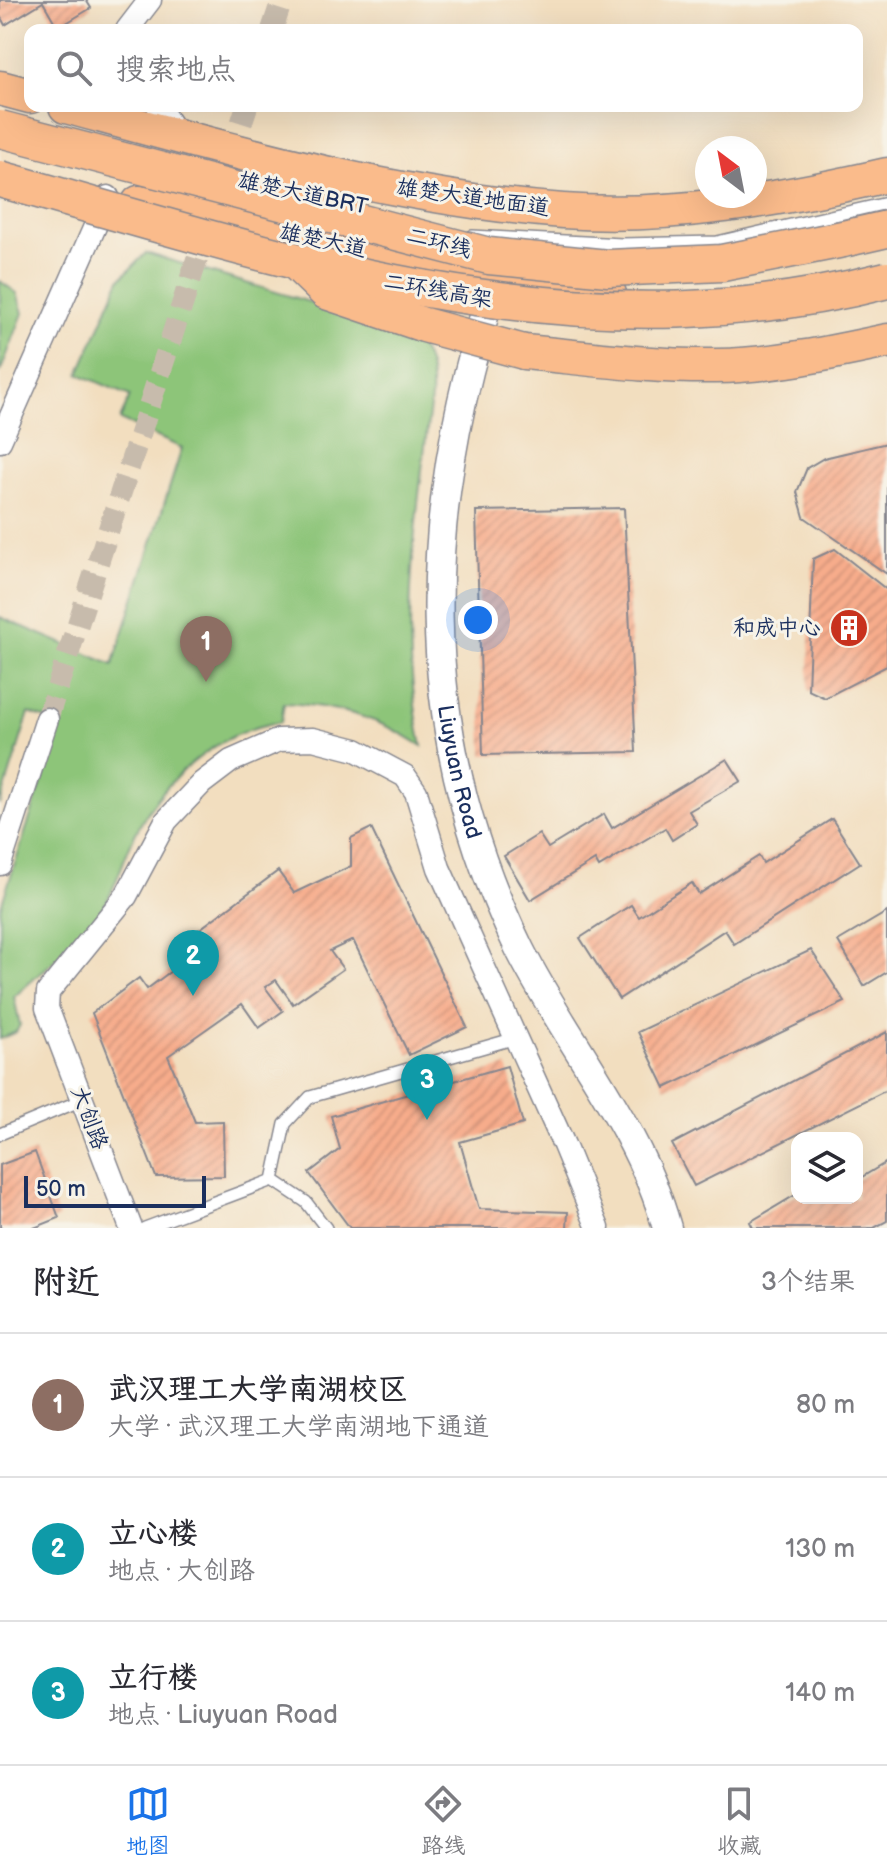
<!DOCTYPE html>
<html lang="zh">
<meta charset="utf-8">
<style>
:root{--surface:#fff;--page:#f7f7f7;--text:#2b2b33;--muted:#7c7c81;--line:#e1e1e2;--accent:#1a73e8}
body{margin:0;font-family:"Balsamiq Sans","LXGW WenKai TC",sans-serif;background:var(--page);color:var(--text)}
.controls{position:absolute;right:24px;bottom:24px;display:grid;overflow:hidden;border-radius:16px;box-shadow:0 8px 32px #0002}
.controls button{width:72px;height:72px;display:grid;place-items:center;padding:0;border:0;border-bottom:2px solid var(--line);background:var(--surface);color:var(--text);font:40px sans-serif}
.compass{position:absolute;left:695px;top:136px;width:72px;height:72px;border-radius:50%;background:var(--surface);box-shadow:0 8px 32px #0002;rotate:328deg}
.scale{position:absolute;left:24px;bottom:20px;width:182px;box-sizing:border-box;padding-left:8px;border:4px solid #1b2f5e;border-top:0;font-size:22px;line-height:28px;white-space:nowrap;color:#1b2f5e;-webkit-text-stroke:6px #f7f3e8;paint-order:stroke}
.you{position:absolute;left:478px;top:620px;width:28px;height:28px;margin:-20px;border:6px solid #fff;border-radius:50%;background:#1a73e8;box-shadow:0 0 0 12px #1a73e833}
.badge{display:grid;place-items:center;width:52px;height:52px;border-radius:50%;background:var(--accent);color:#fff;font-size:26px;font-weight:700}
.pin{position:absolute;translate:-50% -66px;filter:drop-shadow(0 2px 4px #0008)}
.pin::after{content:'';position:absolute;top:42px;width:28px;height:24px;background:inherit;clip-path:polygon(0 0,100% 0,50% 100%)}
.list{margin:0;padding:0;list-style:none}
h2{display:flex;justify-content:space-between;align-items:center;height:104px;margin:0;padding:0 32px;font-size:34px}
h2 small{font-size:26px;font-weight:400;color:var(--muted)}
.list li{display:grid;grid-template-columns:52px 1fr auto;gap:24px;align-items:center;box-sizing:border-box;height:144px;padding:0 32px;border-top:2px solid var(--line)}
.list b{display:block;font-size:30px;white-space:nowrap}
.list p{margin:0;font-size:26px;white-space:nowrap;color:var(--muted)}
.list em{font-size:26px;font-style:normal;color:var(--muted)}
.icon{flex:none;width:44px;height:44px;fill:none;stroke:currentColor;stroke-width:2;stroke-linecap:round;stroke-linejoin:round}
.map{position:relative;flex:none;width:887px;height:1228px;overflow:hidden}
.search{position:absolute;background:var(--surface);box-shadow:0 8px 32px #0002;left:24px;right:24px;top:24px;height:88px;display:flex;align-items:center;gap:20px;box-sizing:border-box;padding:0 28px;border-radius:16px;color:var(--muted);font-size:30px}
.sheet{height:536px;background:var(--surface)}
nav{display:flex;justify-content:space-around;align-items:center;box-sizing:border-box;height:112px;border-top:2px solid var(--line);background:var(--surface);font-size:22px;color:var(--muted)}
nav a{display:grid;justify-items:center;gap:4px}
nav .on{color:var(--accent)}
.map>svg:first-child{display:block}
.grass{fill:#8dc579;stroke:#547a6c;stroke-width:2}
.building{fill:url(#building-hatch)}
.lines{fill:none;stroke-linecap:round;stroke-linejoin:round}
.minor-tunnel{stroke:#c7bbac;stroke-width:22;stroke-dasharray:22 11;stroke-linecap:butt}
.service-casing{stroke:#86868e;stroke-width:14}
.minor-casing{stroke:#86868e;stroke-width:25}
.tertiary-casing{stroke:#86868e;stroke-width:31}
.primary-casing{stroke:#86868e;stroke-width:37}
.trunk-casing{stroke:#86868e;stroke-width:39}
.service{stroke:#fff;stroke-width:11}
.minor{stroke:#fff;stroke-width:22}
.tertiary{stroke:#fff;stroke-width:28}
.primary{stroke:#fabb8b;stroke-width:34}
.trunk{stroke:#fabb8b;stroke-width:36}
.primary-bridge-casing{stroke:#86868e;stroke-width:37;stroke-linecap:butt}
.trunk-bridge-casing{stroke:#86868e;stroke-width:39;stroke-linecap:butt}
.primary-bridge{stroke:#fabb8b;stroke-width:34}
.trunk-bridge{stroke:#fabb8b;stroke-width:36}
.labels{text-anchor:middle;dominant-baseline:central;stroke-width:6;stroke-linejoin:round;paint-order:stroke}
.street-label{font-size:22px;fill:#1b2f5e;stroke:#f7f3e8}
.poi-label{font-size:22px;fill:#1b2f5e;stroke:#f7f3e8;text-anchor:end}
</style>
<div class="map">
<svg width="887" height="1228" viewBox="0 0 887 1228">
<defs>
<pattern id="building-hatch" width="6" height="6" patternUnits="userSpaceOnUse" patternTransform="scale(2)"><rect width="6" height="6" fill="#f7ac8b"/><path d="M-1 1l2-2M0 6l6-6M5 7l2-2" fill="none" stroke="#d3947a"/></pattern>
</defs>
<rect width="100%" height="100%" fill="#f7f3e8"/>
<filter id="ink" filterUnits="userSpaceOnUse"><feTurbulence type="fractalNoise" baseFrequency=".0125" numOctaves="2"/><feDisplacementMap in="SourceGraphic" scale="16" xChannelSelector="R" yChannelSelector="G"/><feConvolveMatrix kernelMatrix="1 2 1 2 8 2 1 2 1" color-interpolation-filters="sRGB"/></filter>
<filter id="wash" filterUnits="userSpaceOnUse"><feTurbulence type="fractalNoise" baseFrequency=".006" numOctaves="4" result="noise"/><feDisplacementMap in="SourceGraphic" scale="32" xChannelSelector="R" yChannelSelector="G"/><feGaussianBlur stdDeviation="1.8" result="paint"/><feColorMatrix in="noise" values="0 0 0 0 0 0 0 0 0 0 0 0 0 0 0 0 0 1.4 0 .05"/><feComposite in="paint" operator="in"/></filter>
<g filter="url(#wash)">
<rect width="100%" height="100%" fill="#f2debf"/>
<path class="grass" d="M146 253 396 328C426 343 433 366 431 398 417 513 397 631 422 746 378 717 336 706 284 703L281 722C218 730 159 782 133 839 120 867 114 896 94 921 71 949 40 972 14 997L20 1025 16 1032 0 1039V909L61 724 29 713 0 805V617L113 665 182 448 120 420 130 396 79 374 120 279Z
M0 281 17 293 23 313 0 373Z"/>
<g id="blocks">
<path class="building" d="M0 0H86L91 8 58 28 43 2 5 25 0 16Z
M887 443V574L804 517 797 492 807 468 824 458Z
M624 508 636 752 483 755 476 511Z
M835 549 887 590V666L825 698 808 690 813 559Z
M727 759 741 781 689 811 697 824 672 840 665 828 599 867 595 860 530 900 504 856 539 834 548 848 604 814 612 828Z
M832 819 860 863 734 944 725 930 619 999 580 938 631 905 639 917 692 883 699 894 759 856 763 863Z
M371 828 467 1027 409 1055 353 940 330 951 343 969 293 1004 276 980 265 987 283 1011 259 1028 242 1004 168 1056 195 1122 223 1121 224 1176 156 1177 92 1013 139 978 147 989 203 947 193 934 278 871 294 893 351 866V838Z
M887 912V972L864 986 838 941Z
M811 950 845 1002 665 1088 638 1032Z
M887 1032V1090L694 1186 672 1144Z
M507 1066 523 1124 460 1142 479 1209 568 1212 567 1228H350L309 1173 340 1149 331 1116Z
M35 1152 59 1218 34 1228H0V1165Z
M887 1162V1221L874 1228H753L750 1222 797 1194V1198H857V1180Z"/>
</g>
</g>
<g filter="url(#ink)">
<use href="#blocks" fill-opacity="0" stroke="#86868e" stroke-width="2"/>
<g class="lines">
<path class="minor-tunnel" d="M272 30 282 0
M47 719 247 106"/>
<g class="service-casing">
<path id="service" d="M472 236 622 244 717 242 887 203
M0 1134 82 1100
M273 1180 285 1124 310 1097 516 1038
M145 1228 273 1180 306 1202 326 1228"/>
</g>
<g class="minor-casing">
<path id="minor" d="M127 30 150 0
M158 106 178 136
M0 441 108 197
M0 864 47 719
M131 1228 47 1008 48 992 126 896 166 821 202 783 231 761 279 740 313 739 356 750 405 776 416 792 439 868 564 1145 598 1228"/>
</g>
<g class="tertiary-casing">
<g id="tertiary">
<path id="s1" d="M496 278C420 509 411 728 520 950 567 1043 639 1126 667 1228"/>
</g>
</g>
<g class="primary-casing">
<path id="primary" d="M0 88 30 96
M66 106C228 150 394 198 563 211 669 219 783 199 887 175
M139 203 496 277 609 294
M524 352C588 358 652 367 716 366 774 365 831 353 887 341"/>
</g>
<g class="trunk-casing">
<path id="trunk" d="M843 239 887 229"/>
</g>
<use href="#service" class="service"/>
<use href="#minor" class="minor"/>
<use href="#tertiary" class="tertiary"/>
<use href="#primary" class="primary"/>
<use href="#trunk" class="trunk"/>
<g class="primary-bridge-casing">
<path id="primary-bridge" d="M296 263 326 292 424 325 524 352"/>
</g>
<g class="trunk-bridge-casing">
<path id="trunk-bridge" d="M0 129 489 256 608 268 722 263 843 239
M0 179C296 263 577 360 887 280"/>
</g>
<use href="#primary-bridge" class="primary-bridge"/>
<use href="#trunk-bridge" class="trunk-bridge"/>
</g>
</g>
<defs>
<g id="building-disc" transform="scale(2)"><circle r="9.5" fill="#c8321e" stroke="#f7f3e8"/><path d="M-4-6H4V6H1V3H-1V6H-4ZM-2.5-4.3h1.7v1.8h-1.7ZM.8-4.3h1.7v1.8H.8ZM-2.5-1h1.7V.8h-1.7ZM.8-1h1.7V.8H.8Z" fill="#fff"/></g>
</defs>
<g fill-rule="evenodd">
<use href="#building-disc" x="849" y="628"/>
</g>
<g class="labels">
<g class="street-label">
<text transform="translate(303 194) rotate(12)">雄楚大道BRT</text>
<text transform="translate(473 198) rotate(8)">雄楚大道地面道</text>
<text transform="translate(323 241) rotate(12)">雄楚大道</text>
<text transform="translate(439 243) rotate(14)">二环线</text>
<text transform="translate(438 291) rotate(10)">二环线高架</text>
<text stroke="none"><textPath href="#s1" startOffset="502">Liuyuan Road</textPath></text>
<text transform="translate(89 1118) rotate(69)">大创路</text>
</g>
<g class="poi-label">
<text x="821" y="628">和成中心</text>
</g>
</g>
</svg>
<div class="controls">
<button><svg class="icon" aria-label="layers" viewBox="0 0 24 24"><path d="M12 4l9 5-9 5-9-5zM3 14l9 5 9-5"/></svg></button>
</div>
<svg class="compass" viewBox="-18 -18 36 36"><path d="M0-13l5 13h-10z" fill="#e53935"/><path d="M0 13l5-13h-10z" fill="#7c7c81"/></svg>
<div class="scale">50 m</div>
<div class="you"></div>
<div class="pin badge" style="left:206px;top:682px;background:#8d6e63">1</div>
<div class="pin badge" style="left:193px;top:996px;background:#0f9aa8">2</div>
<div class="pin badge" style="left:427px;top:1120px;background:#0f9aa8">3</div>
<div class="search"><svg class="icon" aria-label="search" viewBox="0 0 24 24"><circle cx="10" cy="10" r="6"/><path d="M15 15l6 6"/></svg>搜索地点</div>
</div>
<section class="sheet">
<h2>附近<small>3个结果</small></h2>
<ul class="list">
<li><span class="badge" style="background:#8d6e63">1</span><div><b>武汉理工大学南湖校区</b><p>大学 · 武汉理工大学南湖地下通道</p></div><em>80 m</em></li>
<li><span class="badge" style="background:#0f9aa8">2</span><div><b>立心楼</b><p>地点 · 大创路</p></div><em>130 m</em></li>
<li><span class="badge" style="background:#0f9aa8">3</span><div><b>立行楼</b><p>地点 · Liuyuan Road</p></div><em>140 m</em></li>
</ul>
</section>
<nav>
<a class="on"><svg class="icon" aria-label="map" viewBox="0 0 24 24"><path d="M3 6l6-2 6 2 6-2v14l-6 2-6-2-6 2zM9 4v14M15 6v14"/></svg>地图</a>
<a><svg class="icon" aria-label="directions" viewBox="0 0 24 24"><path d="M12 3l9 9-9 9-9-9zM9 14v-3h6M13 9l2 2-2 2"/></svg>路线</a>
<a><svg class="icon" aria-label="saved" viewBox="0 0 24 24"><path d="M7 4h10v16l-5-4-5 4z"/></svg>收藏</a>
</nav>
